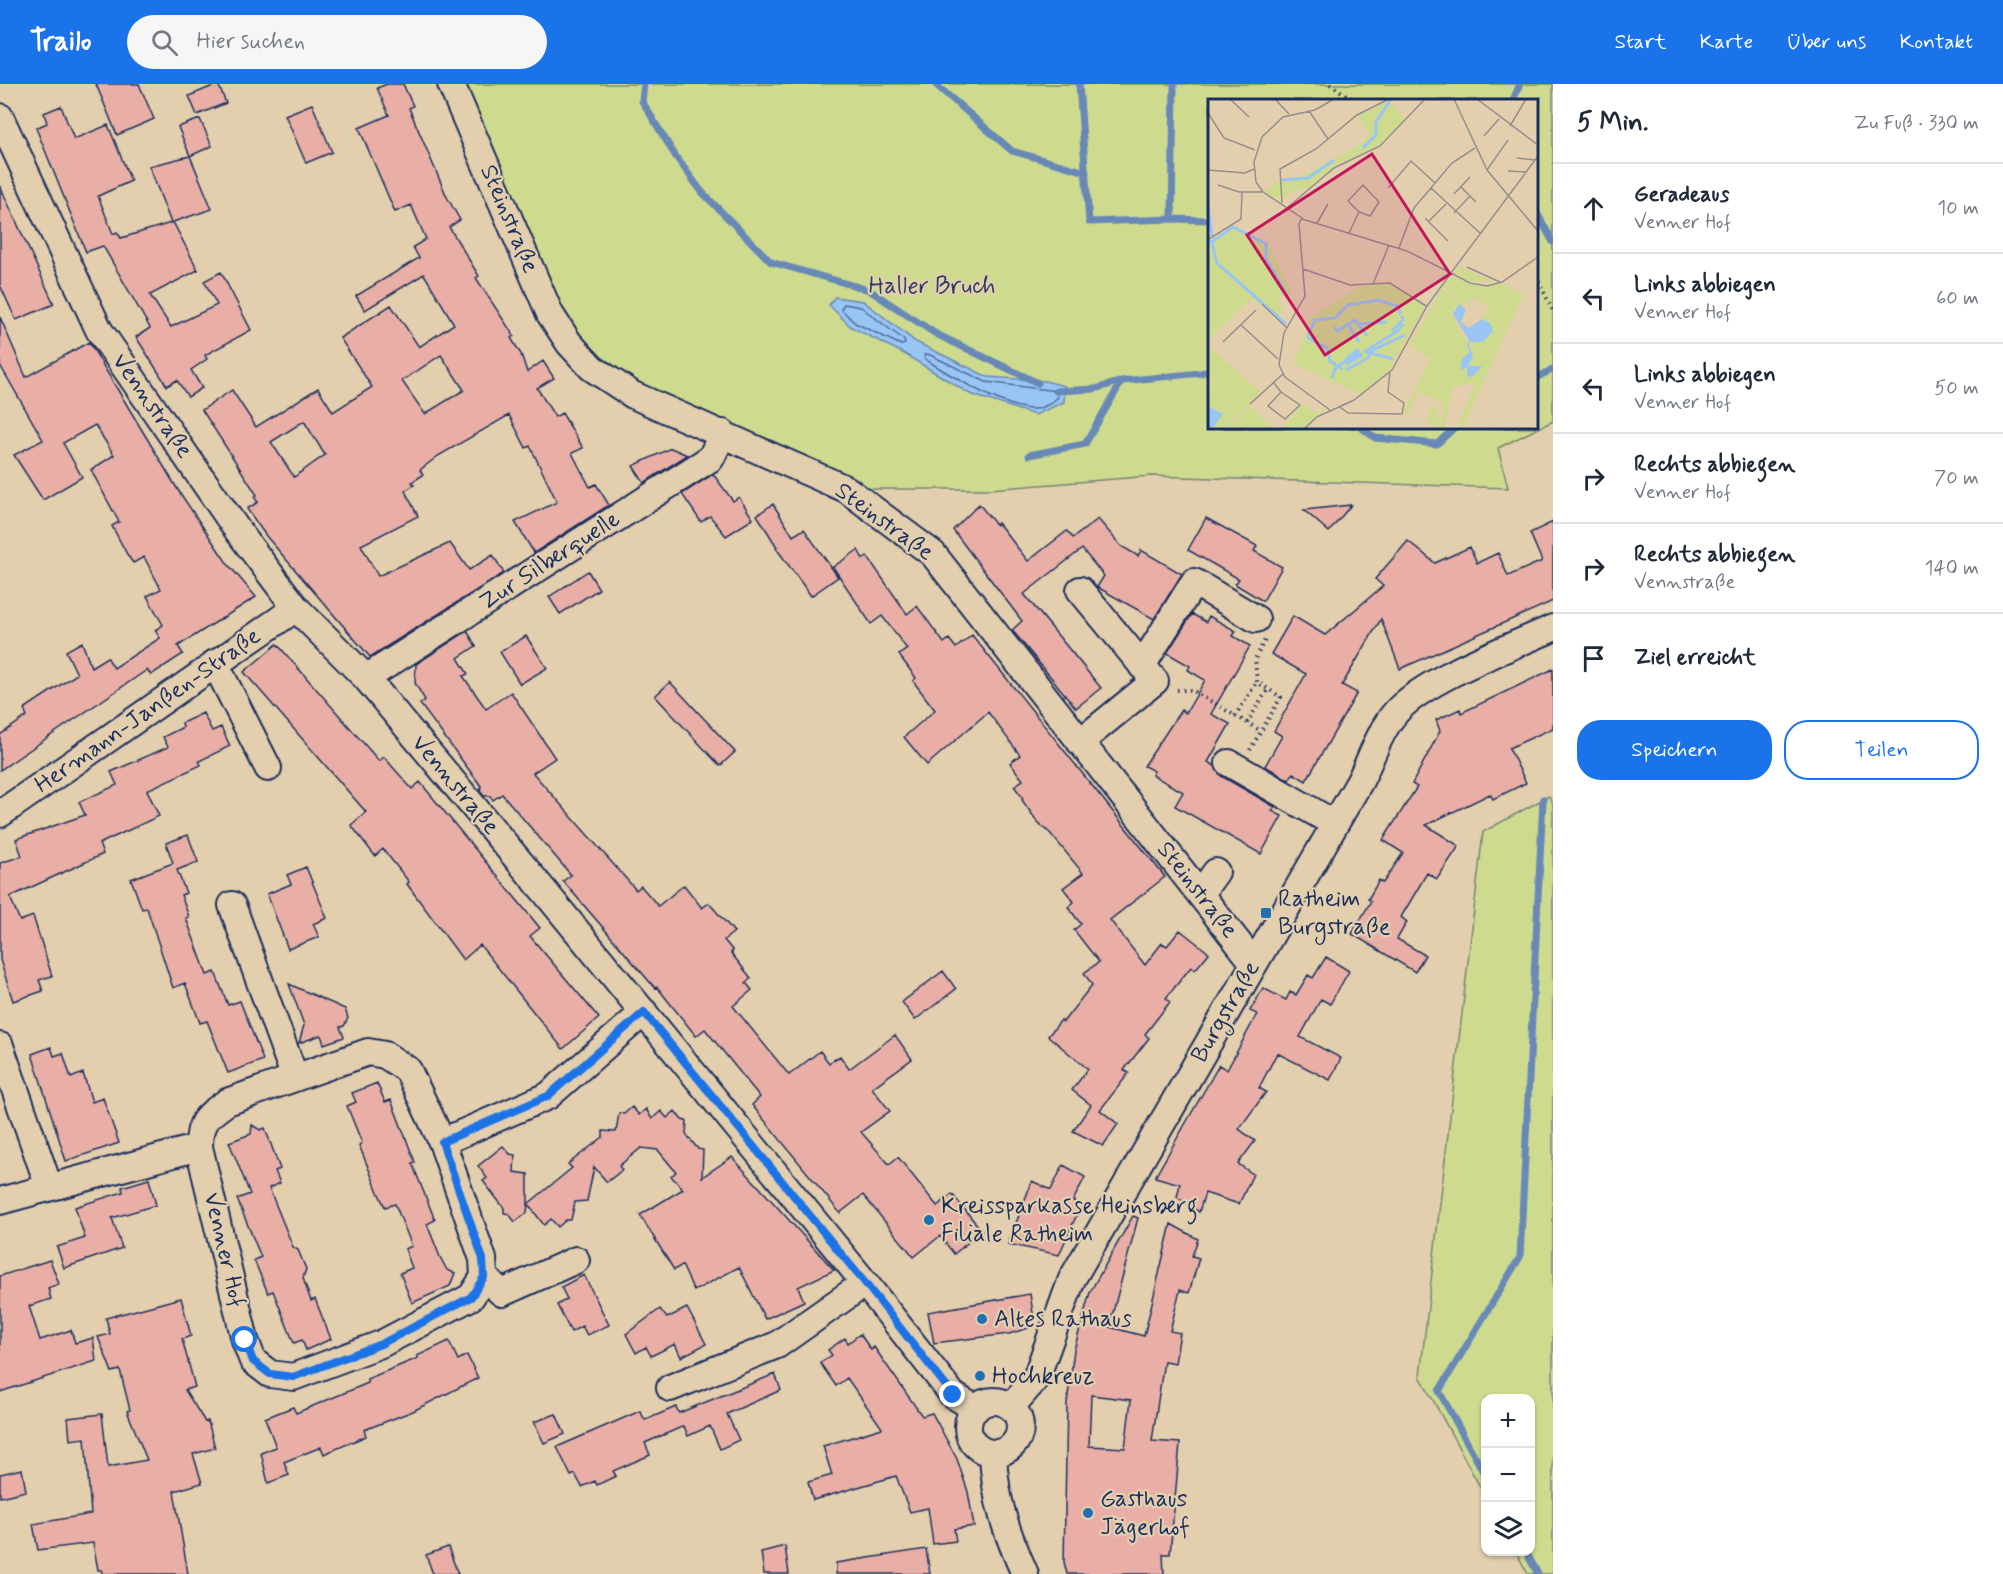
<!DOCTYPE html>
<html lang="de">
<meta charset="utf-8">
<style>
:root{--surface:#fff;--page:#f6f6f7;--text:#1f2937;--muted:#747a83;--line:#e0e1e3;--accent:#1a73e8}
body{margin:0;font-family:Mynerve,sans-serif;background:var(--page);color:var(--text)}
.controls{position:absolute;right:18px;bottom:18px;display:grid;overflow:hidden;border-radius:12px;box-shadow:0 2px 4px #0004}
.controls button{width:54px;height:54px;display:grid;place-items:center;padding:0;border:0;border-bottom:2px solid var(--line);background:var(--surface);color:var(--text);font:30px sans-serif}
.stop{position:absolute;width:18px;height:18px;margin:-14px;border:4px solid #1a73e8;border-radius:50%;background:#fff}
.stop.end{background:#1a73e8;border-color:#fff;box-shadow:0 2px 6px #0008}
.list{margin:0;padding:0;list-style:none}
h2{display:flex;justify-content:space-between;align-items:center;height:78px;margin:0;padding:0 24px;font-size:26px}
h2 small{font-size:20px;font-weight:400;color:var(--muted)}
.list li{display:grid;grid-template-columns:39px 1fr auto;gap:18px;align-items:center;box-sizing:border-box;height:90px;padding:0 24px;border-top:2px solid var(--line)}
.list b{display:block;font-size:22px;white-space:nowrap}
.list p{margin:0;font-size:20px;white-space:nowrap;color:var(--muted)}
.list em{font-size:20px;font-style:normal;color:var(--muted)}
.actions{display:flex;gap:12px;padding:18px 24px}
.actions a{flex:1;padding:14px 0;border:2px solid var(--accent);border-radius:24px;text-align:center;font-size:21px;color:var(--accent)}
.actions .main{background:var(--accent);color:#fff}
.icon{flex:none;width:33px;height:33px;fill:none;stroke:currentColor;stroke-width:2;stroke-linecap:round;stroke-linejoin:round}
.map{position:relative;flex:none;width:1553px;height:1490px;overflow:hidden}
header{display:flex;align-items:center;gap:36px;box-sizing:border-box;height:84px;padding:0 30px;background:var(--accent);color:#fff}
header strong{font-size:28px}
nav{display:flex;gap:33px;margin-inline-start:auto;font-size:21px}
.search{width:420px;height:54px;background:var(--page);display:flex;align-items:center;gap:15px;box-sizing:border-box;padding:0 21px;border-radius:33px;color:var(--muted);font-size:22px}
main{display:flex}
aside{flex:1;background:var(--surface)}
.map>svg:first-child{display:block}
.green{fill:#ceda8d;stroke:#748476;stroke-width:1.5;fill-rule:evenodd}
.water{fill:#99c5f3;stroke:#6789b7;stroke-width:1.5}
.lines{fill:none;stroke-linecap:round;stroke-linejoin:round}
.shore{stroke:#4d6b9a;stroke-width:1.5}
.stream{stroke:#6789b7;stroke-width:7}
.building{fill:#e9afa6;stroke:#1b2f5e;stroke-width:1.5;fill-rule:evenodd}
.minor-casing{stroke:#1b2f5e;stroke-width:30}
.path{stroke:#1b2f5e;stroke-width:4;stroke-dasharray:1.5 4.5;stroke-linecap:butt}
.minor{stroke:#e3cfae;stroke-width:26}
.route{stroke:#1a73e8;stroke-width:8}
.poi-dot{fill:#1f6fb2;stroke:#e3cfae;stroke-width:2}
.labels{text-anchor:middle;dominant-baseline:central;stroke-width:4.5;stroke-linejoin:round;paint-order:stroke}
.street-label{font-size:24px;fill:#1b2f5e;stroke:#e3cfae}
.park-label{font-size:24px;fill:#2d4063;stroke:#e3cfae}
.poi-label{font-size:24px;fill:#1b2f5e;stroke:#e3cfae;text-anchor:start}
.inset-river{fill:none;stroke:#99c5f3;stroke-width:3}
.inset-road{fill:none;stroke:#938f8e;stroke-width:1.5}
.view{fill:#c2185b;fill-opacity:0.15;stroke:#c2185b;stroke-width:3}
.inset-edge{fill:none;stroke:#1b2f5e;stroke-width:3}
</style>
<header>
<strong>Trailo</strong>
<div class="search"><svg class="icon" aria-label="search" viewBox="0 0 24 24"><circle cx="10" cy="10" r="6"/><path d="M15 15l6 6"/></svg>Hier suchen</div>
<nav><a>Start</a><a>Karte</a><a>Über uns</a><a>Kontakt</a></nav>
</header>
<main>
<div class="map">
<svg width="1553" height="1490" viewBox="0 0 1553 1490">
<rect width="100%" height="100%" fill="#e3cfae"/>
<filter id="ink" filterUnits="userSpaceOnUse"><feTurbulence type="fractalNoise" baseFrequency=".0167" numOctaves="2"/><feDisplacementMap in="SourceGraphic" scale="12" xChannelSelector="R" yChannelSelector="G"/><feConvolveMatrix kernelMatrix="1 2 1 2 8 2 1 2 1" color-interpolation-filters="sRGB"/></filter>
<g filter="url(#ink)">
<path class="green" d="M462 0H1553V337L1498 364 1508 404 1152 392 990 405H867L630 305 568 255ZM1210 16H1536V344H1210Z
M1549 712 1553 720V1490H1528L1516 1468H1530V1314H1486L1485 1412 1420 1292 1483 748Z"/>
<path class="water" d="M835 213 863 217 916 258 988 293 1045 297 1065 302 1064 318 1035 331 970 310 903 269 851 243 829 221Z"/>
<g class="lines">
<path class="shore" d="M844 220 861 223 904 256 905 260 901 261 855 239 841 225Z
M928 270 986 298 1057 307 1058 313C1052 319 1042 325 1034 325 1006 326 948 290 925 275L924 271Z"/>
<path class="stream" d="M644 0 642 17 676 73 702 108 771 178 869 206 936 250 1038 299
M935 0 1012 67 1086 88
M1079 0 1089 138 1172 135
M1174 0 1172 135 1210 136
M1513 16 1520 0
M1536 127 1553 158
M1536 294 1553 285
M1056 307 1095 305 1122 297 1201 289 1210 286
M1362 344 1375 354 1437 360 1454 344
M1029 371 1085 360 1122 297
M1486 1393 1439 1307 1520 1173 1543 715
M1526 1468 1538 1490"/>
</g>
<path class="building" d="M96 0H139L154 35 117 51Z
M218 0 226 19 197 31 189 12Z
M387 0H403L413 22 409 24 447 113 460 136 449 143 479 192 476 194 514 252 511 254 521 270 527 288 543 277 554 294 537 304 555 333 562 329 583 364 572 369 590 403 596 400 609 421 534 469 515 438 557 418 530 362 526 364 509 331 438 372 420 386 423 391 412 398 414 401 405 407 418 432 361 461 378 492 450 459 469 486 493 471 504 489 370 573 266 452 247 425 258 418 254 413 257 411 202 326 232 306 256 343 318 304 333 328 372 303 340 254 391 221 419 263 454 240 424 190 365 226 356 212 419 174 413 163 426 155 411 121 395 128 359 44 389 31 377 4ZM441 271 464 306 425 330 402 297ZM304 337 325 371 294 393 271 358Z
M312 20 332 68 306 79 285 31Z
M61 22 74 55 108 41 131 97 98 112 113 150 117 148 121 154 171 139 149 82 190 72 212 125 173 138 198 186 150 211 171 243 217 221 204 197 221 188 251 246 205 271 207 275 191 286 202 304 188 313 177 296 167 302 136 253 150 244 103 162 86 168 36 44 47 39 44 29Z
M200 35 212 62 190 72 178 43Z
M0 102 54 220 16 236 0 201Z
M0 233 26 293 89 258 178 406 227 479 256 513 178 562 183 570 151 591 147 586 0 686V651L27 632 24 625 77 590 66 567 82 558 91 583 107 573 114 584 160 554 155 546 163 541 147 512 161 505 144 473 133 479 128 472 112 442 119 438 91 386 114 371 95 341 63 359 82 393 43 416 14 371 43 356 0 281Z
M671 364 687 371 644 399 633 382Z
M713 390 733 417 739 413 753 435 726 452 710 432 701 438 682 410Z
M773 420 793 452 804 445 838 493 811 512 776 464 777 463 757 431Z
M979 420 996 441 998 439 1028 477 1067 447 1073 454 1098 435 1121 462 1138 472 1141 466 1182 490 1154 535 1097 503 1104 492 1082 465 1024 510 1101 604 1076 624 1012 546 1022 537 953 446Z
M1351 421 1329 448 1304 426Z
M1206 434 1257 462 1254 467 1282 483 1263 517 1235 500 1239 495 1188 466Z
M1553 438V517L1400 585 1381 535 1342 601 1357 609 1306 697 1293 689 1289 696 1265 682 1282 652 1274 647 1306 590 1271 570 1293 532 1325 551 1383 502 1375 495 1408 457 1435 479 1470 463 1477 479 1498 469 1508 492 1542 477 1530 449Z
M858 466 863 475 867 472 907 530 917 522 944 559 949 555 956 564 972 551 1165 793 1110 836 1145 881 1162 859 1167 862 1180 846 1209 869 1195 886 1191 883 1166 914 1170 918 1145 950 1149 954 1124 986 1129 989 1100 1026 1118 1040 1103 1062 1073 1047 1091 1021 1072 1006 1088 985 1048 952 1061 936 1063 938 1092 901 1084 889 1099 878 1074 846 1081 840 1068 823 1074 818 1063 804 1083 789 1050 749 1038 739 1022 716 1023 714 1014 702 1023 696 1010 679 1020 671 988 628 927 681 904 653 935 626 913 597 916 594 899 571 907 565 882 532 871 540 833 483Z
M588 487 599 505 560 530 549 513Z
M1192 530 1206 538 1209 532 1236 547 1233 552 1250 562 1211 630 1230 640 1208 678 1215 682 1221 692 1275 723 1272 727 1282 732 1261 770 1175 722 1183 708 1152 691 1154 687 1144 682 1181 626 1186 629 1205 596 1188 586 1190 582 1167 569Z
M467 547 476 562 458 574 468 590 463 592 486 625 511 608 555 674 533 689 636 806 641 802 658 822 684 801 702 824 709 819 734 848 724 856 733 867 731 869 751 894 746 899 752 906 733 922 789 991 820 967 829 979 840 972 849 985 895 951 912 975 872 1004 890 1027 861 1048 889 1080 898 1073 937 1122 952 1110 982 1147 954 1170 940 1152 914 1173 863 1111 840 1129 752 1021 760 1013 705 945 696 952 657 903 655 904 563 797 571 791 502 710 493 716 490 712H484L480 707 481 702 420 620 425 616 415 599 416 580Z
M526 552 547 584 520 600 500 568Z
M277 560 379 677 384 673 412 705 420 698 540 844 530 852 599 934 563 965 480 861 463 876 407 800 409 798 383 765 375 772 351 741 366 728 244 588Z
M1553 585V644L1509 664 1526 699 1493 715 1490 710 1426 741 1459 762 1437 795 1427 789 1401 833 1407 838 1397 855 1425 871 1415 888 1352 850 1371 817 1368 815 1379 796 1383 799 1403 769 1383 756 1417 703 1412 700 1440 647 1436 636 1460 625 1461 629Z
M670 598 735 668 720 682 655 612Z
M203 629 212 647 221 643 230 662 199 677 201 681 147 706 159 732 99 760 103 770 10 813 20 837 33 832 52 892 39 896 43 907 13 917 0 876V779L22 772 16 755 85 731 79 718 117 701 111 688 168 663 163 653 183 643 182 639Z
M188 751 198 778 177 786 186 809 181 811 189 833 186 834 207 891 215 888 228 921 240 917 263 976 228 989 207 937 200 939 185 899 173 904 147 824 142 825 131 795 173 779 166 759Z
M306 783 327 834 313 840 319 853 288 865 267 810 291 800 287 791Z
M1326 873 1349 887 1330 920 1321 915 1300 953 1341 974 1330 996 1277 969 1259 1004 1266 1008 1239 1045 1255 1057 1238 1080 1253 1090 1239 1120 1205 1109 1199 1128 1177 1113 1180 1100 1155 1093 1219 981 1227 986 1257 930 1250 927 1263 904 1286 916 1290 908 1296 911 1308 891 1313 894Z
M943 887 956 905 915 936 902 918Z
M289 900 345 925 348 934 344 942 340 943 344 953 324 960 321 951 299 959 304 941Z
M51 963 54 972 63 969 71 994 83 989 92 1018 103 1014 119 1059 66 1077 32 970Z
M377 999 385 1018 391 1016 415 1078 412 1079 435 1136 427 1140 440 1173 447 1186 455 1189 450 1202 412 1219 400 1189 412 1184 405 1165 412 1162 395 1120 385 1123 378 1108 359 1061 362 1059 347 1022 356 1018 352 1009Z
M632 1023 639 1031 646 1025 652 1035 661 1027 667 1034 675 1027 682 1036 687 1037 686 1050 698 1065 703 1066 702 1093 732 1073 834 1186 798 1203 804 1217 765 1235 739 1183 694 1207 682 1181 674 1186 640 1131 683 1105 671 1092 676 1088 658 1066 641 1064 619 1082 622 1086 607 1098 594 1083 587 1117 575 1118 571 1136H566L558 1143 551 1135 544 1141 528 1120 527 1129 515 1138 509 1130 504 1129V1124L483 1097 487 1094 478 1082 503 1062 510 1070 515 1071 514 1088 528 1090V1120L572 1084 568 1080 603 1053V1047L616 1048 619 1029 624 1030Z
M252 1041 260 1046 265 1044 280 1085 275 1087 280 1099 269 1104 293 1163 298 1166 306 1185 303 1194 311 1217 315 1215 331 1255 306 1266 302 1256 294 1259 273 1207 268 1209 254 1176 261 1173 237 1115 250 1110 229 1058 251 1050Z
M1063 1081 1085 1093 1073 1117 1081 1121 1059 1171 1008 1160 1032 1097 1051 1106Z
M149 1095 156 1121 112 1134 122 1164 64 1184 57 1163 85 1154 75 1123 123 1108 122 1103Z
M1133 1132 1138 1134 1109 1243 1144 1252 1171 1140 1198 1155 1192 1172 1199 1174 1189 1209 1180 1206 1170 1247 1180 1249 1175 1279 1164 1277 1152 1357 1180 1359 1170 1470H1163L1164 1490H1067L1064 1478 1067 1319 1074 1266 1090 1208ZM1091 1311 1131 1316 1125 1364 1089 1362Z
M50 1176 59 1200 48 1204 51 1215 29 1222 40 1256 71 1246 75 1259 93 1254 96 1277 0 1308V1192Z
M584 1191 609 1241 587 1251 582 1242 571 1248 557 1221 567 1215 561 1203Z
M1030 1210 1035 1242 1009 1250 934 1259 928 1228Z
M181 1214 191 1252 182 1255 195 1303 185 1306 205 1338 208 1337 215 1364 193 1370 202 1399 174 1407 188 1490H102V1486H98L93 1459 38 1466 33 1440 91 1430 85 1354 70 1356 68 1334 102 1330 108 1383 147 1376 127 1327 130 1326 120 1286 112 1288 98 1253 110 1250 106 1234Z
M687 1224 706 1260 681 1273 675 1260 651 1272 646 1263 636 1269 626 1250 660 1225 667 1234Z
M860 1250 871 1266 874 1263 922 1332 932 1329 957 1375 968 1408 974 1442 954 1445 956 1457 933 1460 928 1424 910 1428 896 1392 813 1416 808 1398 832 1391 823 1362 882 1344 847 1294 836 1302 820 1279 832 1271 828 1266 845 1254 848 1259Z
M449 1257 458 1276 467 1271 478 1294 413 1327 364 1346 366 1352 324 1370 321 1363 284 1378 289 1391 268 1399 261 1369 276 1363 265 1334 293 1323 296 1329 368 1299 367 1295 418 1274 417 1272Z
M775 1290 781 1306 727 1330 739 1356 720 1365 710 1342 688 1352 684 1342 645 1359 650 1371 613 1387 616 1392 597 1401 595 1397 582 1403 575 1390 571 1392 557 1363 640 1327 645 1336 676 1323 679 1329Z
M556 1330 565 1350 544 1359 534 1338Z
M22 1385 26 1407 0 1413V1390Z
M785 1462 789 1490H764L761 1468Z
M448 1463 458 1490H433L426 1471Z
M926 1465 930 1490H836V1479Z"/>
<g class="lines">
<g class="minor-casing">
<path id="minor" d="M451 0 550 230 569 259 592 284 633 311 846 405 933 470 1254 879
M0 33 99 246 238 447 296 524 366 594 545 808 865 1199 953 1311 976 1325
M1080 506 1155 597 1080 658
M215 579 268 684
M1142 582 1194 498 1256 535
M366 594 711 374 723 349
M1229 679 1335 740
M0 730 296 524
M1200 810 1216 788
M232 821 295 994
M0 962 49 1103
M442 1058 408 986 385 971 368 968 227 1018C206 1033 199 1037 199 1063L245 1256 253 1277 270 1290 293 1293 381 1260 471 1213 484 1193 483 1175 442 1058 548 1012 644 928
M0 1117 199 1063
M484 1193 502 1209 576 1176
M670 1304 777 1261 865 1199
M968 1343a26 26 0 1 1 52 0a26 26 0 1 1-52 0Z
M1011 1323 1036 1294 1072 1195 1360 697C1371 675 1380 646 1396 628 1425 595 1511 563 1553 544
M993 1370C995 1417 1006 1447 1025 1490"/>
</g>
<path class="path" d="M1330 0 1354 16
M1536 192 1553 227
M1177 606H1192L1261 647
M1235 632 1257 598
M1247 639 1268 605
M1250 666 1281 613 1257 598 1255 575 1265 556"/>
<use href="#minor" class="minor"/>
</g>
</g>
<g class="lines" filter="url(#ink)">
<path class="route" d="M245 1256 253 1277 270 1290 293 1293 381 1260 471 1213 484 1193 483 1175 442 1058 548 1012 644 928 865 1199 953 1311"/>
</g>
<g class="poi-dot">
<rect x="1260" y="823" width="12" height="12" rx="3"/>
<circle cx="929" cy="1136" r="6"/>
<circle cx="982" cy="1235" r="6"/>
<circle cx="980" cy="1292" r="6"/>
<circle cx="1088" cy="1429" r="6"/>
</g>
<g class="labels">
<g class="street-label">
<text transform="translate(509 135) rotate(67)">Steinstraße</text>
<text transform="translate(152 322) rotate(55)">Vennstraße</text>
<text transform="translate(884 438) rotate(36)">Steinstraße</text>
<text transform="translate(550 477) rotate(-33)">Zur Silberquelle</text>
<text transform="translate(148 627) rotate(-35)">Hermann-Janßen-Straße</text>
<text transform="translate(455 701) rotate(50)">Vennstraße</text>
<text transform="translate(1197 806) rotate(52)">Steinstraße</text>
<text transform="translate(1226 928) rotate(-60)">Burgstraße</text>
<text transform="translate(224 1166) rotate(77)">Venner Hof</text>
</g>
<g class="park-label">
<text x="932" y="202">Haller Bruch</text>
</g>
<g class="poi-label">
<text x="1278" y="815">Ratheim<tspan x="1278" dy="28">Burgstraße</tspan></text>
<text x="941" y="1122">Kreissparkasse Heinsberg<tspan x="941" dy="28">Filiale Ratheim</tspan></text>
<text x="994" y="1235">Altes Rathaus</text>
<text x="992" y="1292">Hochkreuz</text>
<text x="1100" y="1415">Gasthaus<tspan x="1100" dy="28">Jägerhof</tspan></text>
</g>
</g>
<g transform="translate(1208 15)">
<rect width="330" height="330" fill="#e3cfae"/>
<path d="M181 2 198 20 167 49 130 65 98 90 86 91 72 101 59 95 57 91 74 81H87L151 46 161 37 150 17ZM25 126 60 145 83 192 80 199 73 195 70 202 75 208 70 219 44 200 0 241V142L2 144ZM253 166 257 170 288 183 261 182 246 173ZM242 177 275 188 295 184 316 195 254 330H249L267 284 245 288 236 330 218 323 225 305 230 310V321L236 317 232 301 225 303 226 299 209 293 200 316 195 314 223 259 201 247 234 190 258 206 246 208 247 224 260 243H275L284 232 282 224 274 220 281 208 264 198 259 205 234 188ZM259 245 265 257 260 267 273 269 261 278 262 271 253 267 262 254ZM175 184H183L217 208 181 271 153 295 85 265 102 224 99 221 151 188ZM0 247 53 293 15 330H4L15 314 0 307V292L5 286 0 274ZM95 305 107 313H113L114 307 118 310 95 330H73ZM42 307 65 330H17Z" fill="#ceda8d" fill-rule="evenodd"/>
<path d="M251 205 258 211 253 223 261 229 274 220 282 224 285 232 275 243H260L265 257 260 267H274L264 278 259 277V268L253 271 254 260 262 253 259 246 261 241 245 215ZM150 249 155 257 134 270 139 265 137 259ZM0 307 15 315 4 330H0Z" fill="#99c5f3"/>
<path class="inset-river" d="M155 49 168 36V23L183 0M74 81 100 79 126 61M0 106 4 137M3 141 9 164 78 225M4 143 25 128 58 145V160L80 198M140 225 147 221 159 237M150 225 179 223M126 228 130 232 140 225 151 243M184 232 195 221 194 217M100 237 107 221 127 219 140 206 170 201 189 207 193 215M99 238 119 249 122 262 134 270M156 253 190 232 195 225M158 253 185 260M159 260 165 251 197 236M138 271 158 260M124 279 128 268 138 262"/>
<path class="inset-road" d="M22 0 41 18M67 0 81 15M246 0 279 71 330 132M269 0 330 46M101 12 120 40M0 14 16 39 47 51M302 27 318 0M276 37 291 20M309 59 327 61M0 71 37 74 46 70M279 71 300 41M300 72 319 73M10 86 31 93H55M253 88 268 103M180 89 203 62 227 84M223 89 273 135M246 95 262 78M74 104 72 70 108 50 149 16 181 0M80 108 126 69 172 47 217 0M246 114 262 97M217 119 240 142M94 120 199 152 243 174 330 57M221 122 238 105M109 124 120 105M141 134 151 113 140 102 155 86 171 103 162 117 151 113M1 140 33 120 34 93M191 149 206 109 244 64 267 49M259 168 292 183M95 170 142 186 182 184 218 207M165 185 181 146M54 205 79 229M33 226 70 260M15 243 48 211M66 284 73 293 60 307 77 320 92 306 73 293M42 305 75 275M132 308 140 314 194 315 196 304 180 293 182 272M122 311 77 278 71 266 76 234 97 197 91 125 94 119 55 93 48 83 46 63 54 38 75 18 107 11 126 0M96 330 109 318 146 301 184 271 219 207 243 174 262 184 279 187 294 183 330 158"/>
<path class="view" d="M164 55 242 175 117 256 39 136Z"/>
<rect width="330" height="330" class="inset-edge"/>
</g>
</svg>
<div class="controls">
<button>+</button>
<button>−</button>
<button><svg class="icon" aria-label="layers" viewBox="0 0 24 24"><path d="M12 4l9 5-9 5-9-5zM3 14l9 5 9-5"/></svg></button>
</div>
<div class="stop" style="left:245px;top:1256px"></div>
<div class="stop end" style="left:953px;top:1311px"></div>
</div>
<aside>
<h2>5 Min.<small>Zu Fuß · 330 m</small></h2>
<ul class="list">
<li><svg class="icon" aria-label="ahead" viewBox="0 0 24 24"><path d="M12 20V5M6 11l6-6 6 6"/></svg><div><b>Geradeaus</b><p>Venner Hof</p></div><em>10 m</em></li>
<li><svg class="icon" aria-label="left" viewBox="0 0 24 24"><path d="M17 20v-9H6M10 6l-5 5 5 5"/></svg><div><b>Links abbiegen</b><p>Venner Hof</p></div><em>60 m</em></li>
<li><svg class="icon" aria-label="left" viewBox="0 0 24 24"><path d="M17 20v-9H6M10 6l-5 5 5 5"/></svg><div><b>Links abbiegen</b><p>Venner Hof</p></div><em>50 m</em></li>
<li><svg class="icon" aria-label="right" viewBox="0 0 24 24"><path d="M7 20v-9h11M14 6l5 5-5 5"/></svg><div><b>Rechts abbiegen</b><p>Venner Hof</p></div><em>70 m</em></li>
<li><svg class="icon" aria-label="right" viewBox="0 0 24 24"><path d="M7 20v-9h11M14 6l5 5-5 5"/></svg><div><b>Rechts abbiegen</b><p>Vennstraße</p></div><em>140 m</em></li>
<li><svg class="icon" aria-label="arrive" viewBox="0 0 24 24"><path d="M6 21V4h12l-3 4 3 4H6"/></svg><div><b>Ziel erreicht</b></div></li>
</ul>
<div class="actions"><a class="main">Speichern</a><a>Teilen</a></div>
</aside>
</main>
